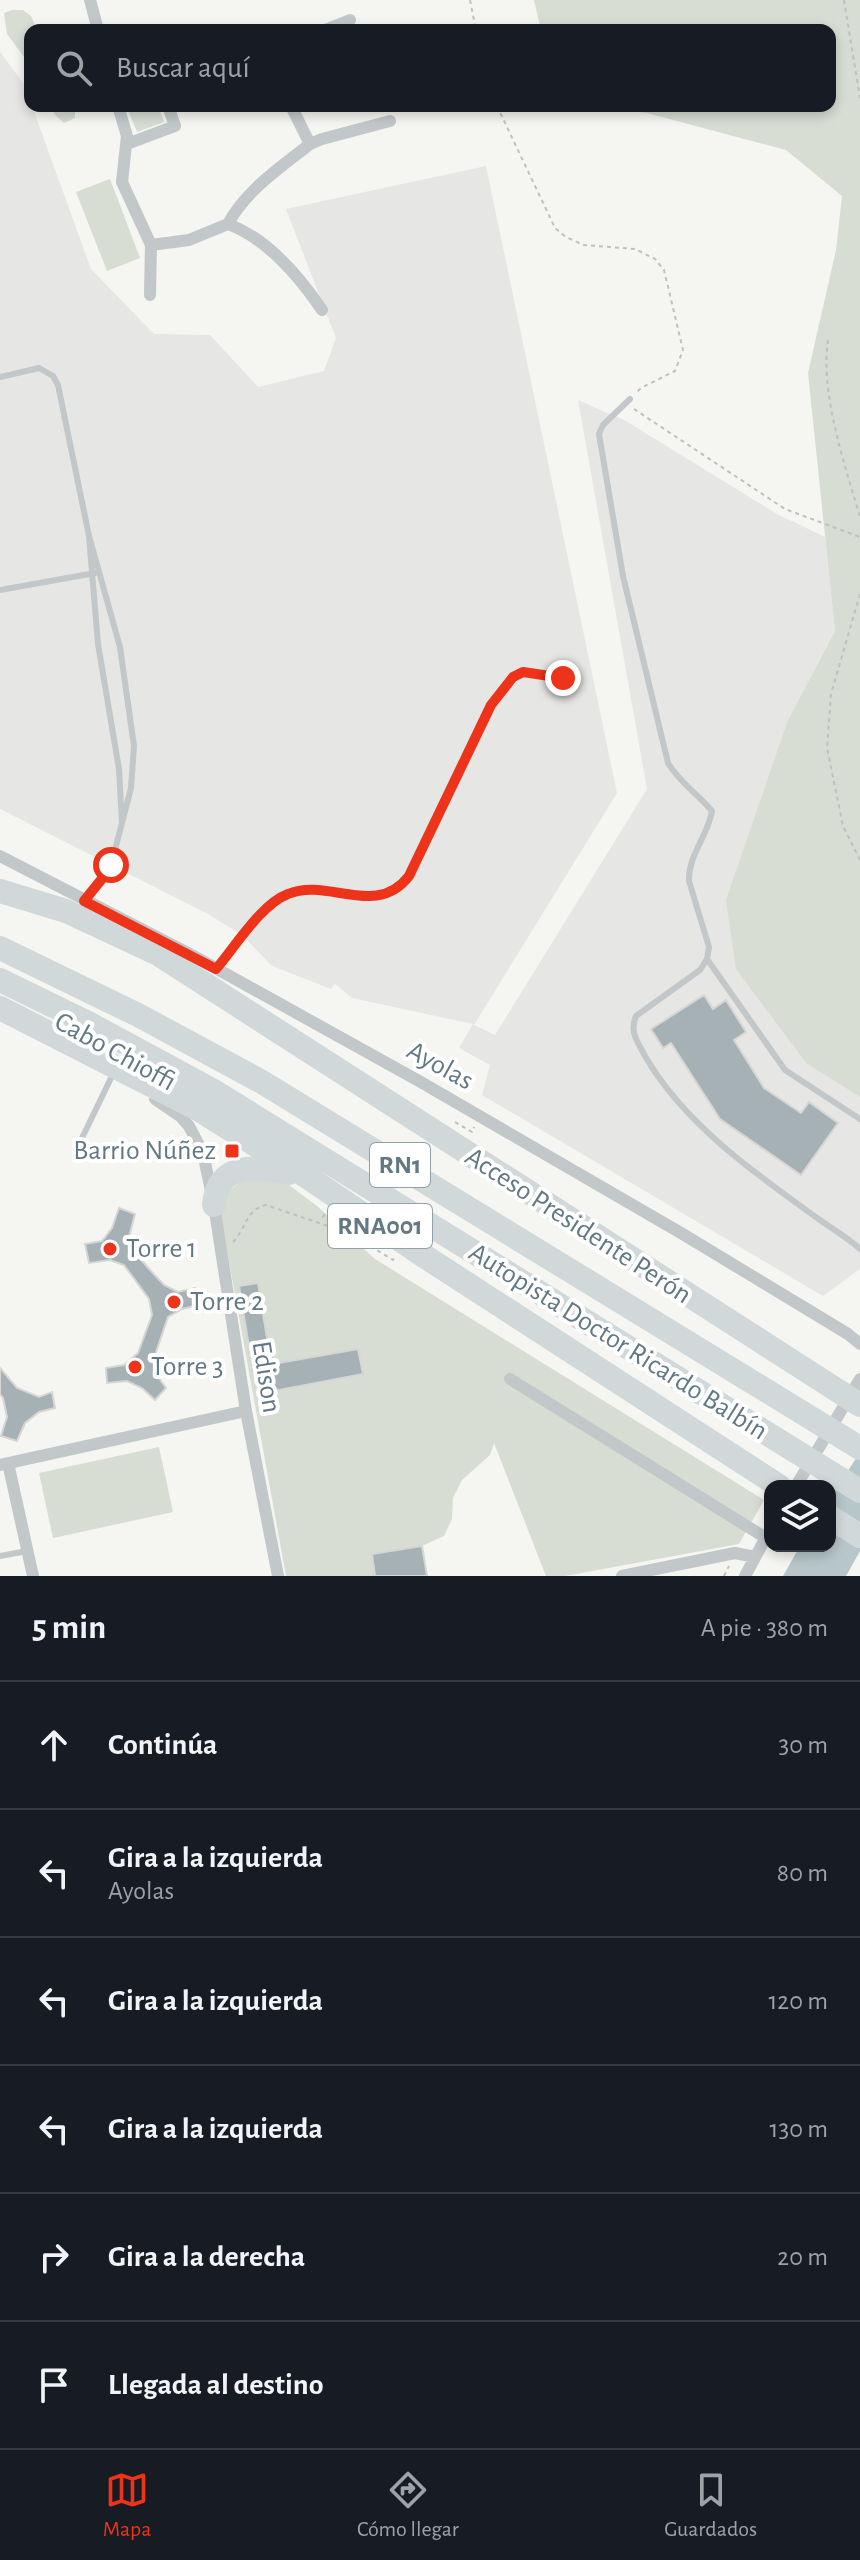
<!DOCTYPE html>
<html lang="es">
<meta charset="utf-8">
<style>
:root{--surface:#171b24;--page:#20242c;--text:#f1f3f6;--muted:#9ea1a6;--line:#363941;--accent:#ed3319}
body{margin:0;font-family:"Alegreya Sans",sans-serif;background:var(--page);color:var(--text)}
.controls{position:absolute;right:24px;bottom:24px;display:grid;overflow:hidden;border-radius:16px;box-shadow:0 4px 12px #0003}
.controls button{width:72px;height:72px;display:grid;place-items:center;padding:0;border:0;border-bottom:2px solid var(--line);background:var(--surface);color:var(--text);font:40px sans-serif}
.stop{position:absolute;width:24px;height:24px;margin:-18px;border:6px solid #ed3319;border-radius:50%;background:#fff}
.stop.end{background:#ed3319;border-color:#fff;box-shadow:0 2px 8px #0008}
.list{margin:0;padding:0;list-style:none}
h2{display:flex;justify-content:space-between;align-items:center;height:104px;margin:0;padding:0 32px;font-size:34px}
h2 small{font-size:26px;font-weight:400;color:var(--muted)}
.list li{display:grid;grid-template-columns:52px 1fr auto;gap:24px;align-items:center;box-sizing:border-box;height:128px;padding:0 32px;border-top:2px solid var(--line)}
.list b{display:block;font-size:30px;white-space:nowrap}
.list p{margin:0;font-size:26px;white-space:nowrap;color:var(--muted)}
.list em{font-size:26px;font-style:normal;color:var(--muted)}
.icon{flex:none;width:44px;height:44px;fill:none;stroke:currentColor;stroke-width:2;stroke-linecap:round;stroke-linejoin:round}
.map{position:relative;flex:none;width:860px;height:1576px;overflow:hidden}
.search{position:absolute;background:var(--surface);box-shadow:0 4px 12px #0003;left:24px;right:24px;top:24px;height:88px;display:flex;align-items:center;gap:20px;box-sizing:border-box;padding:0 28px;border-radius:16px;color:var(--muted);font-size:30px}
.sheet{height:872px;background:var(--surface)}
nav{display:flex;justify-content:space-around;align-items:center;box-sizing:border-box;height:112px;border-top:2px solid var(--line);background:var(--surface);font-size:22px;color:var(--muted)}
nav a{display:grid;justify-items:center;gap:4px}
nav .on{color:var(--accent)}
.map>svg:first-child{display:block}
.built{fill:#e6e6e4}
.green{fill:#d7ddd2}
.water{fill:#b7c6c8}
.building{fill:#a6b1b5;stroke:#d6d6d4;stroke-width:2}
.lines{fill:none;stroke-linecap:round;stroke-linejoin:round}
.path{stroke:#bec0c2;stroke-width:2;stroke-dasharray:4 4;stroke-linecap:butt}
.lane{stroke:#c2c7c9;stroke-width:6}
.street{stroke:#c2c7c9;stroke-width:12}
.highway{stroke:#d0d8da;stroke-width:24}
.route{stroke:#ed3319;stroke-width:10}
.poi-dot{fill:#ed3319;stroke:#fff;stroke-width:3}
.labels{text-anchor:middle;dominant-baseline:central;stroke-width:8;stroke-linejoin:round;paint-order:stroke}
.shield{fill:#fff;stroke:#91a1a9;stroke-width:2}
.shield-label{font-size:26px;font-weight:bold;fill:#627984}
.street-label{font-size:28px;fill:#627984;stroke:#fff}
.poi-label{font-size:28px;fill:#627984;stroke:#fff;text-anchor:start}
</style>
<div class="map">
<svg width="860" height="1576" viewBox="0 0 860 1576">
<rect width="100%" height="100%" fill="#f5f5f1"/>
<path class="built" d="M0 52 24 84 30 106H32L91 269 154 334 210 335 258 387 324 371 336 338 286 209 486 166 617 793 474 1025 495 1035 647 789 578 400 626 421 777 514 825 537 835 631 788 720 807 1064 860 1097V1269L823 1296 482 1095 490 1065 459 1048 473 1024 352 998 335 984 331 989 272 966 242 935 208 914 0 809Z"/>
<path class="green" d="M534 0H860V1097L807 1064 736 969 726 900 788 720 835 631 808 373 836 250 842 196 786 150 647 113 605 106H830V30H541Z
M12 10H23L31 16 37 30H30V65L7 34 4 13Z
M51 106H75V118L64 123 55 115Z
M138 106H158L164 122 137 132 128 110Z
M110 179 140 258 107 271 76 192Z
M245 1177 285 1182 317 1206 375 1259 764 1500 739 1544 565 1576H546L494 1443 490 1455 462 1480 453 1498 452 1519 444 1536 422 1546 372 1554 375 1576H286L220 1212 222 1198Z
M159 1447 173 1512 53 1538 39 1473Z"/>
<path class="water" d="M860 1452V1551L846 1576H783L800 1546H830V1499Z"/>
<path class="building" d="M704 995 713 1009 726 1000 746 1032 734 1040 764 1088 801 1113 809 1102 838 1123 801 1175 720 1119 671 1043 663 1048 651 1029Z
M119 1208 135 1214 129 1237 135 1253 150 1270 164 1285 178 1292 195 1288 199 1305 182 1309 168 1317 154 1358 156 1374 166 1388 155 1400 142 1388 127 1381 107 1383 106 1368 124 1365 138 1353 152 1315 149 1299 124 1265 110 1260 89 1263 85 1244 102 1241 112 1228Z
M258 1283 270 1356 279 1363 358 1349 363 1374 274 1391 254 1377 239 1286Z
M0 1368 17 1388 39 1397 52 1392 55 1408 39 1412 25 1423 17 1441 1 1436 7 1417 3 1398 0 1394Z
M422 1546 427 1576H375L372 1554Z"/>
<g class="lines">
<path class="path" d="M470 0 476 30
M844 0 860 98
M497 106 555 228 566 237 584 245 635 249 655 259 664 270 683 350 675 371 641 388 636 393
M828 340C820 394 845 465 860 517
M634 409 785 509 860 537
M860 594 831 694 827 748 843 826 860 860
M455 1122 472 1132 474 1127
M325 1214 323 1217 331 1222
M233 1242C246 1229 246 1209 266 1205L328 1226 331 1222 393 1260 394 1258
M724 1576 729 1566"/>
<path class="lane" d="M0 377 39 368 53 376 58 385 89 536 120 647 134 746 131 788 122 823 119 769 98 644 89 536
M630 399 603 425 599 434 623 576 668 763C679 782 698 794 712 811 708 836 688 855 689 881L709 947 707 959 700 970 636 1016C629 1032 638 1042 645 1056 684 1124 757 1175 820 1220 834 1230 848 1238 860 1249
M0 590 95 573
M84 901 111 865 122 823
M707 959 785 1070 860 1119
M216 969C233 949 264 903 288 894 328 877 376 919 409 876L491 705 513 677 523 672 563 678
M82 1138 112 1076
M0 1556 27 1551"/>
<path class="street" d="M90 0 98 30
M325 30 350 20
M118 106 127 136 122 182 151 245 189 240 228 224C268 239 299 276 322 310
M127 144 175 126 168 106
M310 144 322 139 390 121
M228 224C246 190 280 168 310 144L291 106
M150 295 151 245
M0 856 192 955 419 1081 681 1233 848 1334 860 1344
M155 1099 180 1116 189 1126 203 1153 214 1205 246 1411 278 1576
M510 1379 766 1538
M8 1463 33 1576
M0 1465 246 1411
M796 1486 860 1379
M622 1576 735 1553 755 1557
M745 1576 770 1530"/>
<path class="highway" d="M0 891 66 911 158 954 860 1405
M0 948 138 1015 262 1082 860 1448
M0 980 88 1023 212 1090 860 1491
M0 1008 198 1109 238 1134 306 1176 421 1254 779 1486
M214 1205C218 1161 257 1166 289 1173
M830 1517 860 1536"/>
</g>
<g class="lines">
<path class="route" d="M111 865 105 875 84 901 216 969C235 947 261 904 288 894 328 877 376 919 409 876L491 705 513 677 523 672 563 678"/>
</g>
<g class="poi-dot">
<rect x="224" y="1143" width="16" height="16" rx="4"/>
<circle cx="110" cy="1249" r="8"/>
<circle cx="174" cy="1302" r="8"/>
<circle cx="135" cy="1367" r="8"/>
</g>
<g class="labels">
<g class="shield">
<rect x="370" y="1143" width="60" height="44" rx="6"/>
<rect x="328" y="1204" width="104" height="44" rx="6"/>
</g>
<g class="shield-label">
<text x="400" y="1165">RN1</text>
<text x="380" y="1226">RNA001</text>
</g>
<g class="street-label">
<text transform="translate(115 1052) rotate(29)">Cabo Chioffi</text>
<text transform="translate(440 1066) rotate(29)">Ayolas</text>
<text transform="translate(578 1226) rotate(33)">Acceso Presidente Perón</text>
<text transform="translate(618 1342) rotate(32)">Autopista Doctor Ricardo Balbín</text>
<text transform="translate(266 1377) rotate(81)">Edison</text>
</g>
<g class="poi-label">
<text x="216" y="1151" text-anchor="end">Barrio Núñez</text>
<text x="126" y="1249">Torre 1</text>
<text x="190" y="1302">Torre 2</text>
<text x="151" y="1367">Torre 3</text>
</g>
</g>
</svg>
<div class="controls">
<button><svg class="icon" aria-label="layers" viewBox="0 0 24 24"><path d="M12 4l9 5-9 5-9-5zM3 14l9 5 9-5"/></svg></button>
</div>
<div class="stop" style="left:111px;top:865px"></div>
<div class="stop end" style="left:563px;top:678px"></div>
<div class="search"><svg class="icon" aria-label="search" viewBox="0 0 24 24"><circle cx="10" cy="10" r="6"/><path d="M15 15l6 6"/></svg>Buscar aquí</div>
</div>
<section class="sheet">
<h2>5 min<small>A pie · 380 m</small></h2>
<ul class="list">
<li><svg class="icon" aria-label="ahead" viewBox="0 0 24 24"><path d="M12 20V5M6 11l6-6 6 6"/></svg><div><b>Continúa</b></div><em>30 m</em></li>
<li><svg class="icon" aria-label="left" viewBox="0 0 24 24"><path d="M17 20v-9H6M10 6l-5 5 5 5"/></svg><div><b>Gira a la izquierda</b><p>Ayolas</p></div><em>80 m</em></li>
<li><svg class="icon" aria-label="left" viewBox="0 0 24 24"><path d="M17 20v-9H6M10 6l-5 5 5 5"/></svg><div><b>Gira a la izquierda</b></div><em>120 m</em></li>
<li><svg class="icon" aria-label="left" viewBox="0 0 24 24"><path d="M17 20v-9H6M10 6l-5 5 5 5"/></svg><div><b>Gira a la izquierda</b></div><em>130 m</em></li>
<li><svg class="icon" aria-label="right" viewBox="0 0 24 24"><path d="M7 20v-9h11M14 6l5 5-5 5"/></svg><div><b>Gira a la derecha</b></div><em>20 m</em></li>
<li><svg class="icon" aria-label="arrive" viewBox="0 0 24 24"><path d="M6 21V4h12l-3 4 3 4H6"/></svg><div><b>Llegada al destino</b></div></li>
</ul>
</section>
<nav>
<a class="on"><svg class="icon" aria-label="map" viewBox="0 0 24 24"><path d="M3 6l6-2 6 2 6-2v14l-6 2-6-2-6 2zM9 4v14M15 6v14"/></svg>Mapa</a>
<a><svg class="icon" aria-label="directions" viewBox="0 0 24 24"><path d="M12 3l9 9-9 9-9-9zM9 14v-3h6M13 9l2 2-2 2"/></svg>Cómo llegar</a>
<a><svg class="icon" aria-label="saved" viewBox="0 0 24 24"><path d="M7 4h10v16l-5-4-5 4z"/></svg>Guardados</a>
</nav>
